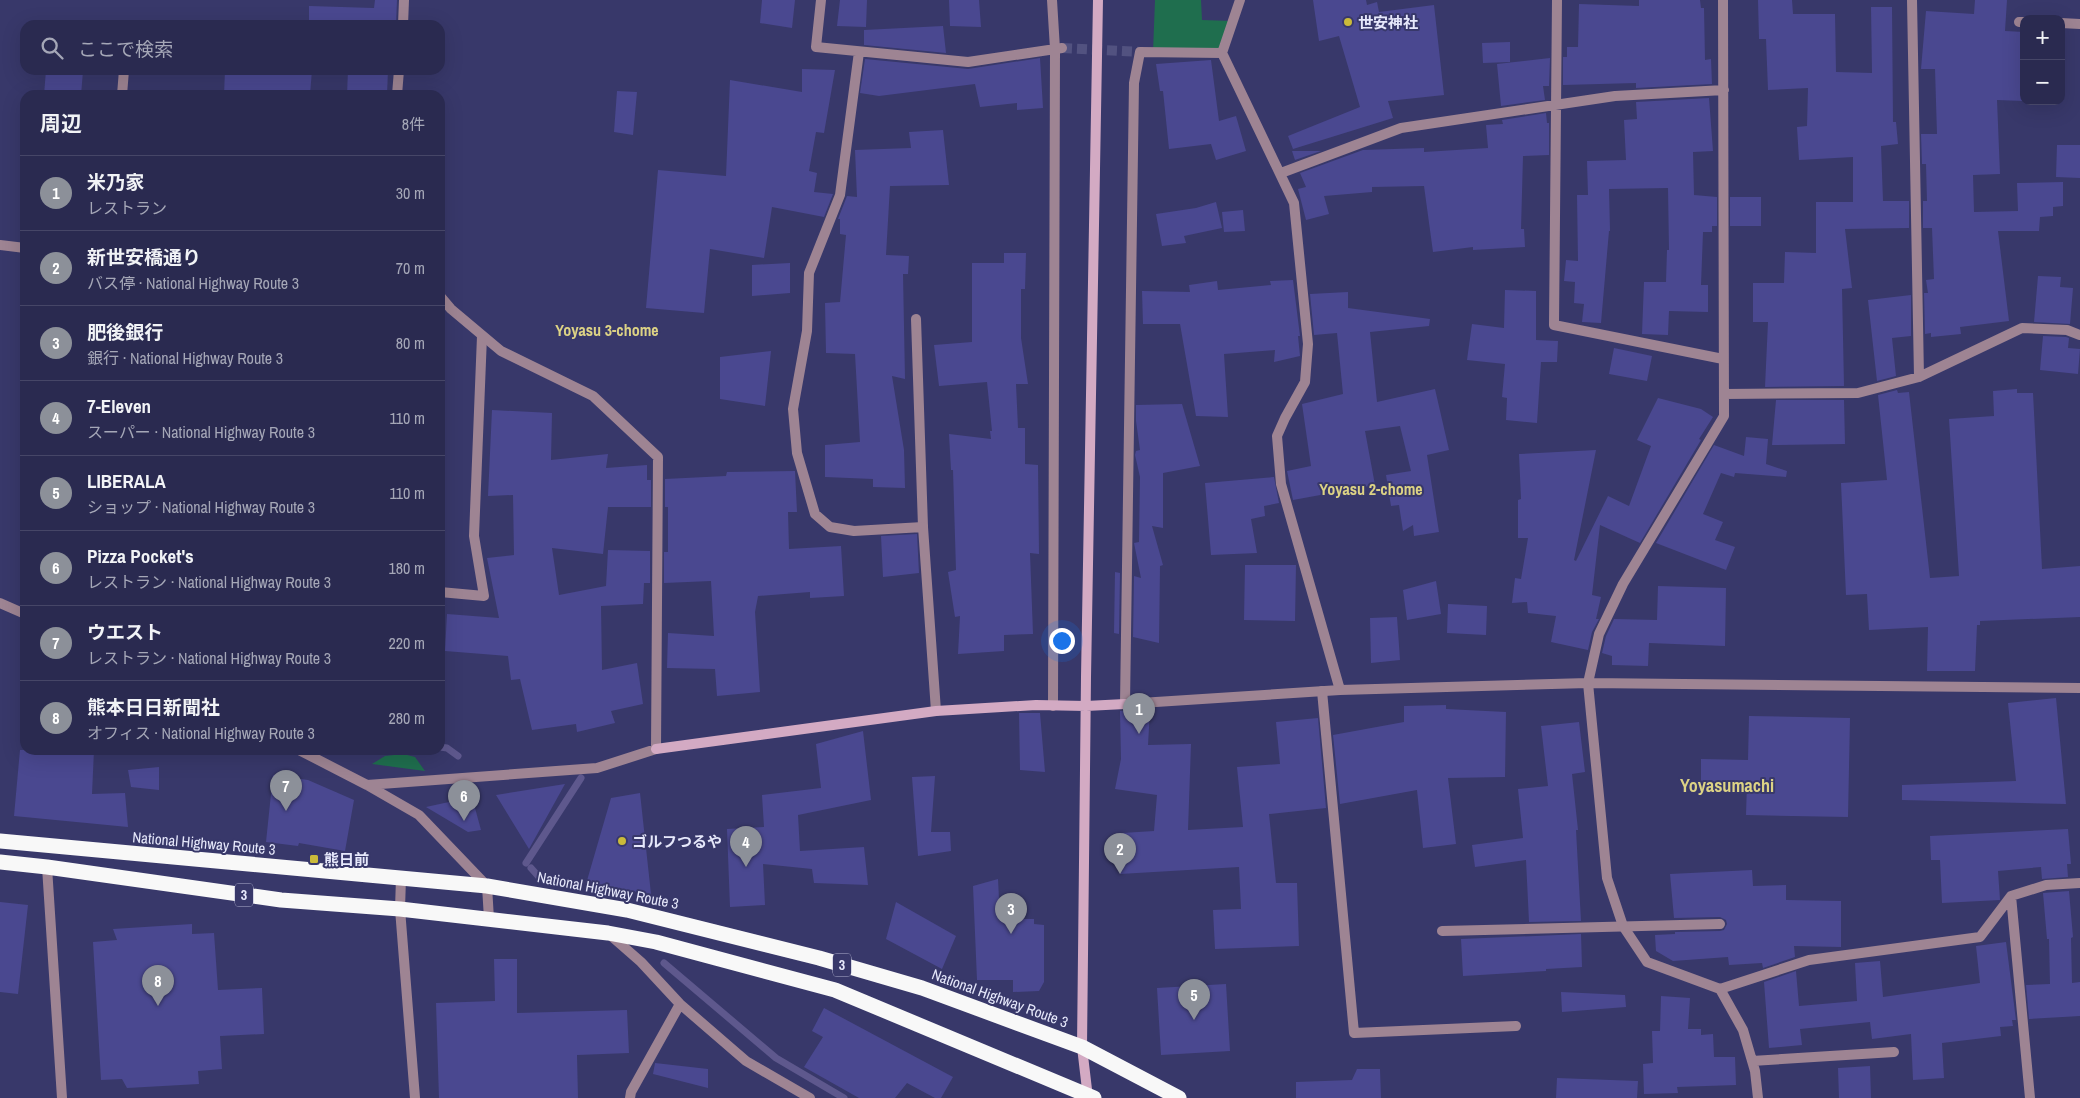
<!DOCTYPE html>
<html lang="ja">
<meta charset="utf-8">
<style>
:root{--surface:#2a2a50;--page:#36365a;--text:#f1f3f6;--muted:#a5a7b7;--line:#464667;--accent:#8c9099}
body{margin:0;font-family:"Archivo Narrow","Noto Sans JP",sans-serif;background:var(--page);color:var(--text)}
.controls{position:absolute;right:15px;top:15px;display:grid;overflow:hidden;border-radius:10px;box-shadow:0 5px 20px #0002}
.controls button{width:45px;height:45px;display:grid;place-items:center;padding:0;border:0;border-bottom:1px solid var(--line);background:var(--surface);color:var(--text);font:25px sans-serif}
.you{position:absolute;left:1061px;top:640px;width:18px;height:18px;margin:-12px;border:4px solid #fff;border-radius:50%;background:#1a73e8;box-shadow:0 0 0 8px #1a73e833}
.badge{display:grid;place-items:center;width:32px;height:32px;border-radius:50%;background:var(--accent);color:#fff;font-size:16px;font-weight:700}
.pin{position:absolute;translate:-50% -41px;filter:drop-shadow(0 1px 2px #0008)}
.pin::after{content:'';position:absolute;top:26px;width:18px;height:15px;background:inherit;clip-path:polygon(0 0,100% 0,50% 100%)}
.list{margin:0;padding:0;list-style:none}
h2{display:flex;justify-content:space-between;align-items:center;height:65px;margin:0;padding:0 20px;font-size:21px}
h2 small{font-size:16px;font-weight:400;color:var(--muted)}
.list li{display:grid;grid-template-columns:32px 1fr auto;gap:15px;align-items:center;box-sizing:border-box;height:75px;padding:0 20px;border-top:1px solid var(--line)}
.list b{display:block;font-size:19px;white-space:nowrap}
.list p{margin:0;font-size:16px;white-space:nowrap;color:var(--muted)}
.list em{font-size:16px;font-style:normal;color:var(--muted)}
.icon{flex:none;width:28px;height:28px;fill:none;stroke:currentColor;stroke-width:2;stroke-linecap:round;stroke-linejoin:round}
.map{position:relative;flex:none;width:2080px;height:1098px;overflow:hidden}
.search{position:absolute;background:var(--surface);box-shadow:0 5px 20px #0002;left:20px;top:20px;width:425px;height:55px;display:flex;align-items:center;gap:12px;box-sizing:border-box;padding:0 18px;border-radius:15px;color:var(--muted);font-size:19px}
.panel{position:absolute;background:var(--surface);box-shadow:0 5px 20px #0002;left:20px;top:90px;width:425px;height:665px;border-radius:15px}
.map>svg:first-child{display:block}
.green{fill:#1f6e4e}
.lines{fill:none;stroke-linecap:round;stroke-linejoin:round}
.stream{stroke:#5e588d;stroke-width:7}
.building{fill:#4a4890}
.street-tunnel{stroke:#525280;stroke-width:10;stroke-dasharray:10 5;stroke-linecap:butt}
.lane{stroke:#9e8493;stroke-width:10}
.street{stroke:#9e8493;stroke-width:10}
.secondary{stroke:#d3aac3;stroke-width:10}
.highway{stroke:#f8f8f8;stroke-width:15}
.poi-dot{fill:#caba3a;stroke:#38386a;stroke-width:2}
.labels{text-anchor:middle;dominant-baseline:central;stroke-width:4;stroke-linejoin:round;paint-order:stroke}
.shield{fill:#38386a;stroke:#b2b3d0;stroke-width:1}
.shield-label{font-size:14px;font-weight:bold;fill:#e6e8fb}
.poi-label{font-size:15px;font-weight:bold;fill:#e6e8fb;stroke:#38386a;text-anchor:start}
.street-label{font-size:15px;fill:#e6e8fb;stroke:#38386a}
.neighbourhood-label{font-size:16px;font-weight:bold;fill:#ddd385;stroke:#38386a}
.quarter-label{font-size:18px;font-weight:bold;fill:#ddd385;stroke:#38386a}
</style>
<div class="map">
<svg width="2080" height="1098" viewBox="0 0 2080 1098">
<rect width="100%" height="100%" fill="#38386a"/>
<path class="green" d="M1155 0H1201L1202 20 1233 21 1222 53 1153 52Z
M403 754 415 757 425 771 372 764 385 756Z"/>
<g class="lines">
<path class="stream" d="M440 747 447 748 458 756
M526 863 581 778
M531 868 539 877
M664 963 776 1058 844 1098"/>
</g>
<path class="building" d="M375 0H397L396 25H309V6L374 8Z
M762 0H795L792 28 760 23Z
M840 0H867L866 27 837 26Z
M949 0H979L981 27 950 26Z
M1313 0H1366L1367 5 1377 2 1379 12 1434 5 1444 95 1388 101 1393 118 1293 149 1288 136 1360 107 1339 36 1319 41Z
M1639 0H1700L1701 8H1704L1705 60 1711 59 1712 84 1636 88V83L1563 85V57H1567V47H1578L1579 4 1639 6Z
M1758 0H1792L1793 14H1835L1836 72 1872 73 1871 7H1892L1893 122H1896L1898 144 1881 146 1883 201H1909V228L1845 229 1852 288 1842 289 1844 386 1765 387 1768 322H1753V283H1784L1785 252 1816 253V202H1853V157L1799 160 1797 127 1807 126 1808 88 1768 90 1766 39H1759Z
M1975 0H2007L2005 31 2024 32V101L1997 100 2000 174 1973 175 1974 212 2018 211 2017 183 2063 182V206L2053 207V216L2040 217 2039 231H1998L2009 321 1960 327 1961 334 1931 337V333L1925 334 1924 293H1928L1926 280 1934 279 1932 228H1923V201H1927L1926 164H1922L1921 134H1937L1935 69H1921L1926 11 1974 14Z
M943 26 946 53 864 45V30Z
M1510 42V62L1483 63 1482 43Z
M1040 58 1043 108 1017 110V103L980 107 975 84 879 96 860 93 865 59 968 69Z
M1550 58 1549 86H1543L1545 100 1501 106 1497 64Z
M1211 60 1219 121 1236 116 1246 151 1216 160 1211 144 1169 149 1163 91H1160L1156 64Z
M802 69 835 70 824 133 816 132 809 171 817 173 814 192 833 194 824 217 772 207 764 258 710 249 704 313 646 308 658 170 726 176 730 80 802 92Z
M46 70 83 71 81 95H44Z
M225 70H312L310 95H224Z
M348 70H388L387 95H347Z
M617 91 637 92 633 135 614 132Z
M1709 98 1713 151 1693 152 1694 195 1717 197V226H1712V232H1703L1701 285H1708V312L1669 311 1668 335 1642 334 1644 282H1666L1667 250H1669L1668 188 1609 189 1610 231H1609L1601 323 1582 322 1584 304 1574 303 1575 282 1564 281 1566 260 1578 261 1577 195H1588L1587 161 1626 160 1624 120 1637 119 1636 102Z
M1546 113 1547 123H1549V155L1523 156 1521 229H1524L1525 247 1473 250V247L1433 252 1424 186 1372 187V192L1324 196 1329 214 1306 220 1298 189 1306 187 1300 173 1363 150 1424 148V152L1488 148 1486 125 1503 124 1502 120Z
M943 130 949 185 890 186 886 255 909 256 908 274H903L905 379 892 376 904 450 905 488 873 487V479L825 477V445L860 442 855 354 826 353 825 303 840 302 846 235 840 234V219H838L847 196 857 197 855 150 911 148 909 132Z
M2057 145H2080V178L2056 177Z
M1292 151H1321L1295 160Z
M1730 197H1761V226H1730Z
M1216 202 1222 228 1184 236 1186 243 1162 246 1156 214 1196 208Z
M1243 210 1245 231 1224 232 1222 212Z
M1004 253H1026L1025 289H1021V338L1028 384H1016L1018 428H1025V464L1038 465 1039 554 1030 553 1033 634 1004 635V651L958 654 960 616 955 617 948 572 956 570 953 470H951L949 434 991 439 990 431H992L987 382 939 386 934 345 972 342V263H1004Z
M790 263V293L752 296V265Z
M2038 276 2061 277 2060 287 2073 288 2070 324 2034 322Z
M1293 280 1300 336H1298L1300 356 1274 362 1275 350 1224 354 1228 417 1196 416 1180 324H1143L1142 291 1190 292 1189 285 1217 281 1218 290 1271 285 1270 281Z
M1505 290 1536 291V340L1558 341 1557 362H1541L1537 423 1506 420 1507 398 1502 397 1505 364 1467 360 1472 324 1504 328Z
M1348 292V308L1430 319 1429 326 1370 332 1377 402 1435 389 1449 450 1427 455 1439 532 1414 536 1413 525 1403 531 1399 505 1391 506 1386 475 1411 471 1400 426 1365 431 1375 485 1293 500 1287 471 1311 466 1302 404 1343 394 1337 333 1314 335 1310 294Z
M1911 295V336L1892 338 1896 376 1877 381 1868 300Z
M2043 336 2066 337 2069 338 2068 348 2080 349 2078 374 2040 370Z
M1614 348 1652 356 1647 381 1609 374Z
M771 351 765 406 720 399V357Z
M2017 389V393H2033L2042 569 2080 566V617L1980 621V625H1977L1975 671H1927L1928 627 1869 630 1867 594 1846 595 1841 483 1887 480 1878 395 1897 390 1898 393 1909 392 1930 578 1959 576 1949 419 1994 416 1993 391Z
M1658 398 1701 409 1713 417 1699 439 1701 440 1640 543 1600 525 1592 595 1601 597 1596 619H1599L1592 632 1588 650 1551 642 1556 616 1528 613 1527 602 1512 603 1515 578 1521 579 1528 538H1518V500L1521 499 1519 454 1596 450 1574 560 1576 561 1608 496 1629 506 1651 446 1637 440Z
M1776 400H1844L1845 444 1772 445Z
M1182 404 1200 466 1163 473V528L1152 526 1163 565 1160 566 1159 643 1133 637 1134 576 1141 578 1134 543 1139 542 1140 477 1135 455 1136 451 1140 450 1136 421V405Z
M492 410 552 413 551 460 608 454 606 468 647 465V480H651V507H608L603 554 552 548 559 595 606 586 608 550 650 551V583H644L643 604 601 606 602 670 637 663 643 704 611 711 615 723 577 732 576 724 532 730 520 679 511 680 508 656 445 651 447 614 499 618 487 558 514 555 513 495 488 496Z
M1746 437 1768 439 1766 464 1787 471 1786 477 1735 473 1734 477 1721 473 1703 514 1723 522 1715 540 1735 547 1726 570 1656 543 1714 445 1744 456Z
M795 471 797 512H788L789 549 841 546 844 596 810 598V592L758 596 755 612 760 692 717 696 715 669 667 668 668 633 714 636 711 581 664 583V552H668V507H665V479L726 476 727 472Z
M1274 477 1279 503 1264 506 1265 516 1251 519 1257 553 1211 555 1205 483Z
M917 534 919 573 883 577 881 536Z
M1245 565H1296L1295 621 1244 620Z
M1115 572 1120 573 1119 634 1114 633Z
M1436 581 1441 614 1407 620 1403 590Z
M1658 586 1726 588 1725 646 1649 643 1648 666 1612 665V656L1602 653 1606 636 1614 619 1657 620Z
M1448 604 1487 606 1486 635 1447 633Z
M1397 617 1400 660 1371 663 1370 618Z
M2056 698 2066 804 1902 800V785L2016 781 2008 703Z
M1446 705V709L1506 712 1505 777 1448 778 1456 844 1423 848 1417 790 1340 804 1333 735 1404 722V706Z
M1150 709 1148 745 1191 744 1188 830 1243 827 1237 767 1280 764 1276 722 1318 718 1326 808 1269 814 1276 883H1297L1299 946 1215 949 1213 910 1241 909 1239 867 1120 874 1122 833 1154 831 1157 795 1115 789 1121 759 1120 711Z
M1019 713H1040L1045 772 1020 770Z
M1749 716 1850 718 1848 817 1746 815 1747 783H1701V759L1748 760Z
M1579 722 1585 772 1572 774 1578 830H1576L1581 921 1529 922 1526 860 1475 867 1472 845 1523 838 1518 789 1548 786 1541 726Z
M863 731 871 800 798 815 800 851 864 847 868 885 814 883 812 869 763 864 765 905 730 907 727 829 764 827 762 795 821 788 816 744Z
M20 750H94L92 794 125 793 128 827 14 816Z
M159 767V790L131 787 128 770Z
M273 775 308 780 354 800 345 851 299 843 298 846 266 842Z
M935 776 931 832H950L951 851 918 856 912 777Z
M565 784 529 849 496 795Z
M640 793 651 894 586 884 611 798Z
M472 797 481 830 468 832 426 807Z
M2068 829 2071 864H2067L2068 877 2042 879 2041 867 1998 871 2000 900 1942 903 1940 860H1931L1930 836Z
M1752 870 1753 886 1786 885V900L1841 901V947L1794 946 1795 957 1763 968 1762 963 1729 965 1728 957 1673 961 1656 951 1655 935 1675 934V932L1720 931 1724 930 1727 924 1726 920 1720 917 1674 918 1670 874Z
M998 879 1000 919H1034V924L1044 925V982L1039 991 1013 992V980H977L973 886Z
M2069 891 2073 937 2071 938 2072 983 2080 982V1016L2029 1019 2026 985 2050 984 2049 939H2047L2043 893Z
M0 902 28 905 18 994 0 992Z
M896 902 956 936 942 969 886 939Z
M192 924V934L214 933 218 990 262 988 264 1034 220 1036 222 1069 198 1071 199 1084 127 1088 122 1079 101 1080 93 942 117 940 113 929Z
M1581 934 1582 967 1546 969V971L1463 976 1461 939Z
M2006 942 2016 1020H2012L2013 1026 2000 1027 2001 1036 1942 1043 1944 1078 1913 1080 1911 1034 1872 1039 1870 1022 1800 1029 1802 1045 1769 1048 1764 982 1796 971 1799 1006 1857 1001 1855 963 1880 961 1883 997 1980 983 1976 946Z
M494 959H517V1013L627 1010 629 1053 577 1055 578 1098H439L436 1003 495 1001Z
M1226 984 1230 1051 1161 1055 1157 988Z
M1561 992 1625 995 1626 1007 1562 1012Z
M1661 996 1690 998 1688 1029H1701V1035L1713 1034 1714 1057H1735L1736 1085 1677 1087 1678 1093 1644 1094 1643 1064 1653 1063 1652 1031H1660Z
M824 1008 953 1077 941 1098H935L907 1083 895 1098H859L804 1067 823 1037 812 1031Z
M655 1063 708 1069V1088L653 1074Z
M1870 1066 1871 1098H1839L1838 1068Z
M1357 1069H1380L1381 1098H1296V1082L1352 1080Z
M1557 1078 1638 1081 1637 1098H1556Z"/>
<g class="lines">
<path class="street-tunnel" d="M1062 48 1140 52"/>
<path class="lane" d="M2019 22H2024
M2061 23 2080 24
M122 95 124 70
M0 245 25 248
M916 319 923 527
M440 592 484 596 474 536 482 336
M1322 691 1354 1033 1516 1026
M1442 931 1720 924"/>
<path class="street" d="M821 0 816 47 968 62 1062 48
M1052 0 1055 49 1053 706
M1557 0 1554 325 1723 359
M1723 0 1724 416 1623 584 1599 634 1588 683 1607 878 1623 926 1647 962 1720 989 1809 960 1980 937 2011 896 2046 885 2080 883
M1912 0 1919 377
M403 25 404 0
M859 52 840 195 809 273 807 331 793 409 797 453 815 514 830 527 854 531 923 527 936 711
M1222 53 1240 0
M397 95 399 70
M1281 173 1401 128 1615 96 1724 90
M1724 394 1858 393 1919 377 2022 328 2067 330 2080 335
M0 603 25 614
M1340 690 1281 484 1277 436 1285 418 1305 382 1308 344 1294 203 1222 53 1140 52 1134 83 1125 704 1340 690 1588 683 2080 688
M299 750 367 785 419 815 487 886 489 919
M367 785 597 768 656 749 658 457 593 396 501 351 451 309 440 296
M47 867 62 1098
M401 878 400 909 415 1098
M2011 896 2030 1098
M609 934 641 962 680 1004 746 1061 810 1098
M1720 989 1743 1030 1755 1071 1758 1098
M1752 1061 1894 1052
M630 1098 631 1092 680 1004"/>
<path class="secondary" d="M656 749 936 711 1036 705 1086 706 1125 704
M1088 1098 1082 1047 1086 677 1098 0"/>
<path class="highway" d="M0 841 487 886 627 910 819 958 922 988 1082 1047 1179 1098
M0 862 47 867 281 900 400 909 608 933 656 942 835 990 1094 1098"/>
</g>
<g class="poi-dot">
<circle cx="1348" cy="22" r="5"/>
<circle cx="622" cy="841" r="5"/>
<rect x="309" y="854" width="10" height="10" rx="2.5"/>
</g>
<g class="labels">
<g class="shield">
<rect x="235" y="883.5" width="18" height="23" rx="4"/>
<rect x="833" y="953.5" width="18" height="23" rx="4"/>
</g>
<g class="shield-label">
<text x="244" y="895">3</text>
<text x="842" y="965">3</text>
</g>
<g class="poi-label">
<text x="1358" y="22">世安神社</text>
<text x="632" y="841">ゴルフつるや</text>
<text x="324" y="859">熊日前</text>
</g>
<g class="street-label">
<text transform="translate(204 843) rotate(5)">National Highway Route 3</text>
<text transform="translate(608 890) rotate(11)">National Highway Route 3</text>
<text transform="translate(1000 998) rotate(20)">National Highway Route 3</text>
</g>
<g class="neighbourhood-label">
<text x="607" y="330">Yoyasu 3-chome</text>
<text x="1371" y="489">Yoyasu 2-chome</text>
</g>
<g class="quarter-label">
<text x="1727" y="785">Yoyasumachi</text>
</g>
</g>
</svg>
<div class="controls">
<button>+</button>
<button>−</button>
</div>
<div class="you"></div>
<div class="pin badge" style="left:1139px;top:734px">1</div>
<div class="pin badge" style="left:1120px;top:874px">2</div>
<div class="pin badge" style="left:1011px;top:934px">3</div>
<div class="pin badge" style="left:746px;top:867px">4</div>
<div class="pin badge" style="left:1194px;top:1020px">5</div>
<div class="pin badge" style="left:464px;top:821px">6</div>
<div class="pin badge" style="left:286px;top:811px">7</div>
<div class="pin badge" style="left:158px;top:1006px">8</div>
<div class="search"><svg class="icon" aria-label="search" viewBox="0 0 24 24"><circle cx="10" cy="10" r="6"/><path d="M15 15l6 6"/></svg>ここで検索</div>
<section class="panel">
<h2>周辺<small>8件</small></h2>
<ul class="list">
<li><span class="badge">1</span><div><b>米乃家</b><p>レストラン</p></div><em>30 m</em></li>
<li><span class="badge">2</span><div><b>新世安橋通り</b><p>バス停 · National Highway Route 3</p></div><em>70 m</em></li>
<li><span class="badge">3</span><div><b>肥後銀行</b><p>銀行 · National Highway Route 3</p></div><em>80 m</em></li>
<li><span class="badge">4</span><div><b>7-Eleven</b><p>スーパー · National Highway Route 3</p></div><em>110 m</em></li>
<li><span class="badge">5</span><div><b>LIBERALA</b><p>ショップ · National Highway Route 3</p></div><em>110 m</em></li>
<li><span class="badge">6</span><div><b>Pizza Pocket's</b><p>レストラン · National Highway Route 3</p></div><em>180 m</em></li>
<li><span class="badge">7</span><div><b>ウエスト</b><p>レストラン · National Highway Route 3</p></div><em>220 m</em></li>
<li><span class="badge">8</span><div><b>熊本日日新聞社</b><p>オフィス · National Highway Route 3</p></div><em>280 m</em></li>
</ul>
</section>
</div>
